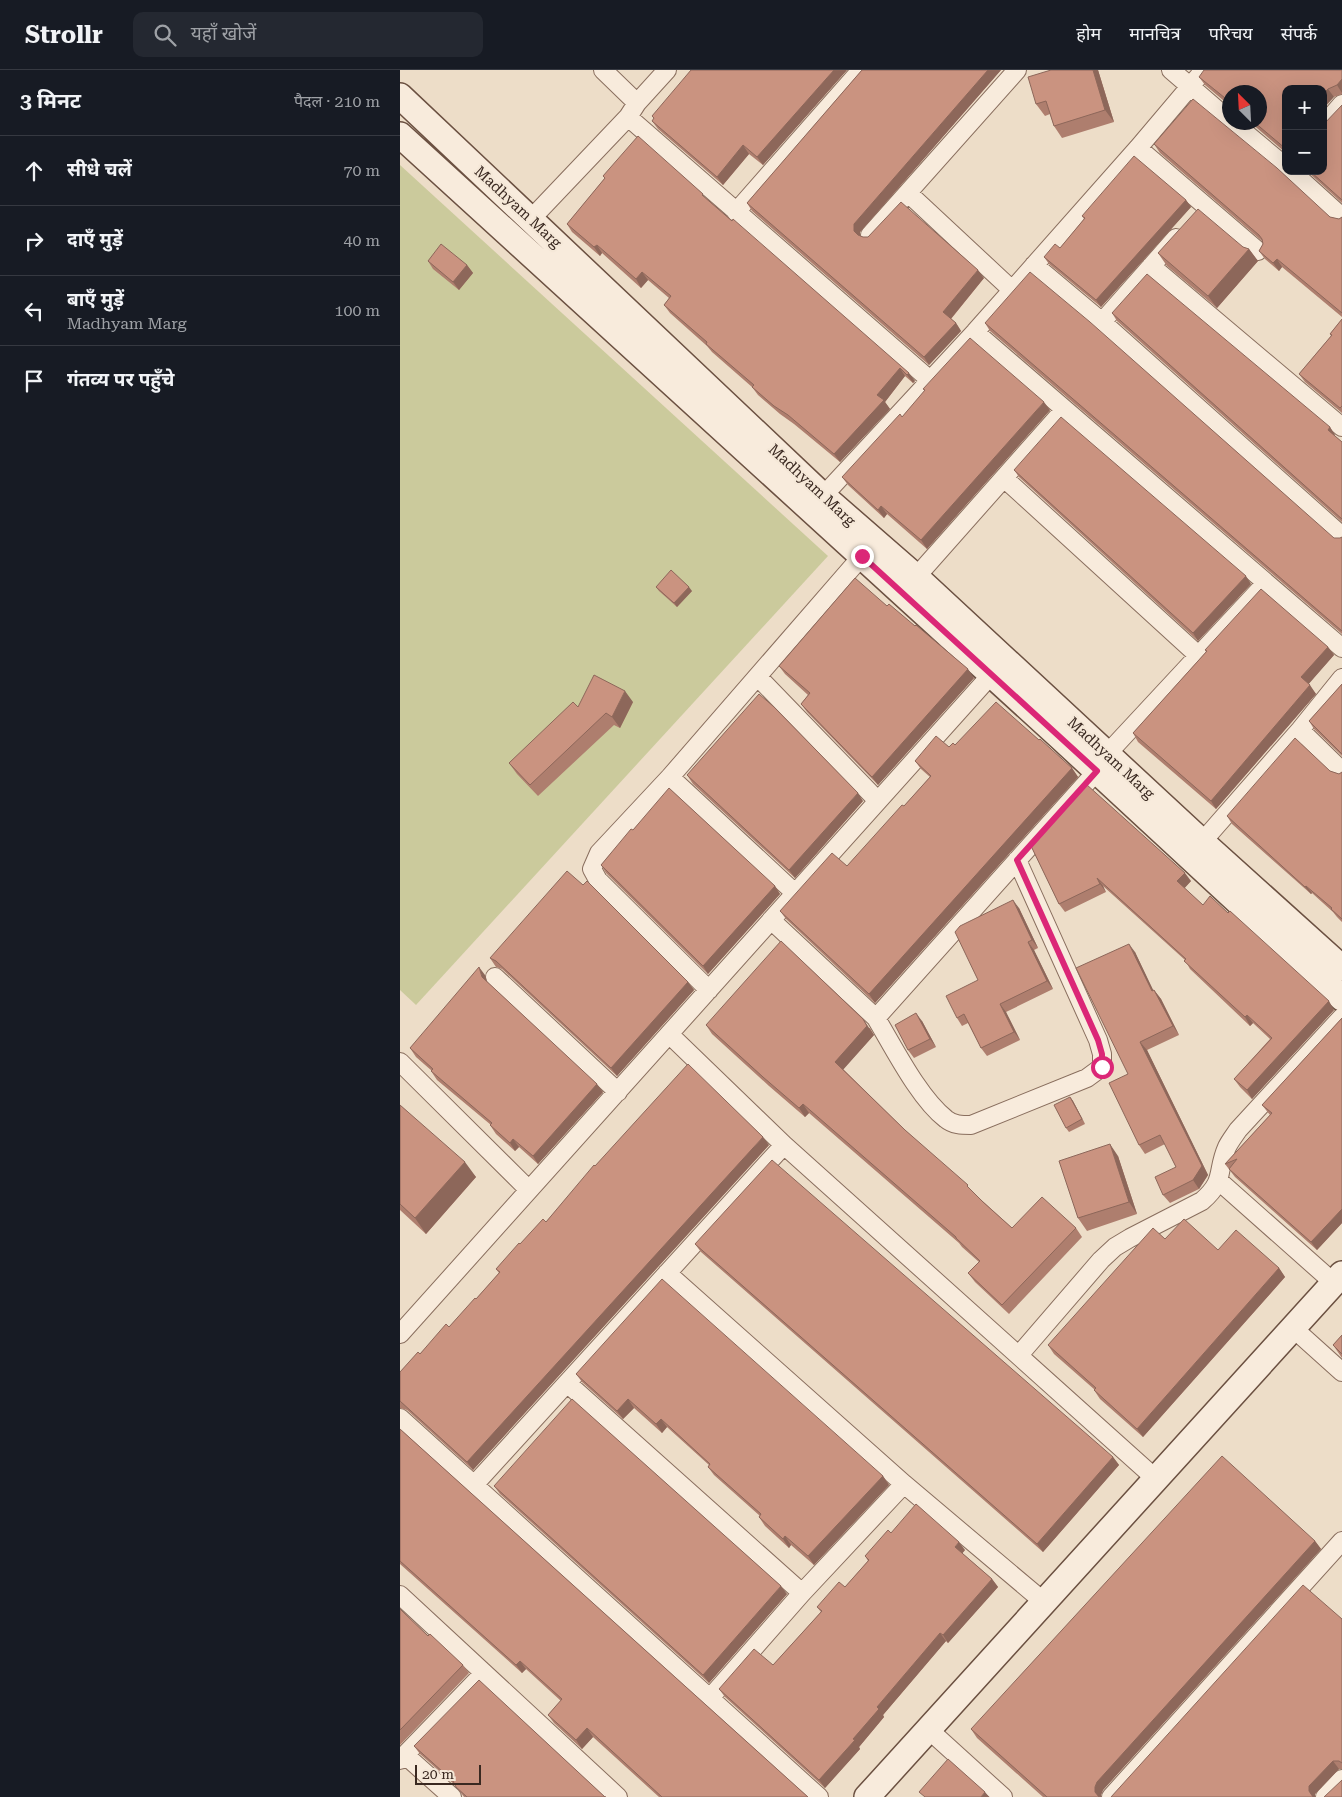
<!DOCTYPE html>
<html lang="hi">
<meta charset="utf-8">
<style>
:root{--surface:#171b24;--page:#242831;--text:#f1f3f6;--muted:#9ea1a6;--line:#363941}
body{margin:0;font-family:"Roboto Serif","Noto Sans Devanagari",serif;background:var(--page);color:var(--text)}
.controls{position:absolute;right:15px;top:15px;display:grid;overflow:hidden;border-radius:10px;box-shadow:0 5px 20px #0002}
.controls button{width:45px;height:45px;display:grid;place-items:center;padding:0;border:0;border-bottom:1px solid var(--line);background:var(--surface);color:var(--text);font:25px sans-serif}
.compass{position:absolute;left:822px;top:15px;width:45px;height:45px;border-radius:50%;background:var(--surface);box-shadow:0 5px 20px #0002;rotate:336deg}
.scale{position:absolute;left:15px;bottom:12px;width:66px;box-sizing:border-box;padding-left:5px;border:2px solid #3a2921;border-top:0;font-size:14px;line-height:18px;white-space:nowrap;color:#3a2921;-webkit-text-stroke:4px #f5e8d8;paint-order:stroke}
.stop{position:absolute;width:15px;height:15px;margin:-11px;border:4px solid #db2777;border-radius:50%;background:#fff}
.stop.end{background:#db2777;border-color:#fff;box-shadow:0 1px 5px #0008}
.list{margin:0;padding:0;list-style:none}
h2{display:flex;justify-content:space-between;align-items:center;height:65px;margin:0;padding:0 20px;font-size:21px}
h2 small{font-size:16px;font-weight:400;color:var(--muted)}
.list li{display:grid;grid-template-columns:32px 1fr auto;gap:15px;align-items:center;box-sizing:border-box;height:70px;padding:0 20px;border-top:1px solid var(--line)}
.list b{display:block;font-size:19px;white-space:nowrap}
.list p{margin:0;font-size:16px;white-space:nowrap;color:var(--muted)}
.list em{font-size:16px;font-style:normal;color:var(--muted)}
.icon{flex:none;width:28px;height:28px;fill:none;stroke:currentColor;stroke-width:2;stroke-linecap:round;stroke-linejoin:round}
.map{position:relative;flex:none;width:942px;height:1727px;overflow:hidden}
header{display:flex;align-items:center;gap:30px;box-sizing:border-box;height:70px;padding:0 25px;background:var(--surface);border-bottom:1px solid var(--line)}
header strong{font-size:24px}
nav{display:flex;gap:28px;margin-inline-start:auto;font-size:18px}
.search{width:350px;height:45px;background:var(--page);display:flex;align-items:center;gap:12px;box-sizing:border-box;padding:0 18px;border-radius:10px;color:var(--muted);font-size:19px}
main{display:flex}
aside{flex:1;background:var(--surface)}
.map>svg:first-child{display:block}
.green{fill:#cbca9c}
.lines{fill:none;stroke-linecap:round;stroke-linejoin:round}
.street-casing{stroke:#896e5e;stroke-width:20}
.secondary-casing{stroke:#6b5041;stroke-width:28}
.street{stroke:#f8ebdc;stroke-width:18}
.secondary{stroke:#f8ebdc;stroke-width:25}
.wall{fill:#ae7e6e}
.shaded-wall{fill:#8d675a}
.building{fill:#ca9380;stroke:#8d675a}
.route{stroke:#db2777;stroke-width:6}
.labels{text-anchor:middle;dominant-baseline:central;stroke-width:4.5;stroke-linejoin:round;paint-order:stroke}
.street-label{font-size:15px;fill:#3a2921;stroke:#f5e8d8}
</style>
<header>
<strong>Strollr</strong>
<div class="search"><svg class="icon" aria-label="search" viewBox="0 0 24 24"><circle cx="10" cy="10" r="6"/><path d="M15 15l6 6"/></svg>यहाँ खोजें</div>
<nav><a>होम</a><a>मानचित्र</a><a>परिचय</a><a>संपर्क</a></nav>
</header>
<main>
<aside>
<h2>3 मिनट<small>पैदल · 210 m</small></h2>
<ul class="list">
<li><svg class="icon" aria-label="ahead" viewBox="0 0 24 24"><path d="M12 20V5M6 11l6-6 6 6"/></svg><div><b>सीधे चलें</b></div><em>70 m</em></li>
<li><svg class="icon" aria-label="right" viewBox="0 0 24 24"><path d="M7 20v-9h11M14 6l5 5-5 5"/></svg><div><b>दाएँ मुड़ें</b></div><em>40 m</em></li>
<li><svg class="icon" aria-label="left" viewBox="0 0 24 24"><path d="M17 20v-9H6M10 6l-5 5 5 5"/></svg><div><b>बाएँ मुड़ें</b><p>Madhyam Marg</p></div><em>100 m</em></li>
<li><svg class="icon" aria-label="arrive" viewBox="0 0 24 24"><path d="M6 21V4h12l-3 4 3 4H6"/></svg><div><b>गंतव्य पर पहुँचे</b></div></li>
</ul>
</aside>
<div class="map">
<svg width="942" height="1727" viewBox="0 0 942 1727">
<rect width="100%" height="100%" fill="#edddc8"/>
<path class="green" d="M0 95 428 486 16 935 0 920Z"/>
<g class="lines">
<g class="street-casing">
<path id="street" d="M203 0 237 33
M771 0 829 50
M228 47 530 310
M832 52 886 97
M923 56 942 34
M738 78 858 181
M891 101 942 147
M508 123 612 220
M336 142 461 0
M131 149 228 47 237 33 267 0
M470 165 617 0
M634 195 702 252 942 466
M751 196 942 357
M702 252 776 168
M575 262 942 578
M604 408 799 586
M423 426 575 262 738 78 804 0
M516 507 664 340
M358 607 478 731
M900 660 942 701
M707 684 866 513
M270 707 395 823
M802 772 900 660 942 608
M371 850 476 948 697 701
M95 907 218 1022
M309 920 198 810 192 799 199 783 270 707 462 486
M476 948C494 978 519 1028 546 1049 553 1055 562 1055 571 1055L687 1008 702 997V984L698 970 617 790
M269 964 384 1075 756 1409
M0 992 129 1120
M819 1111 934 1213
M267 1203 504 1414 644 1532
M893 1258 942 1302
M0 1264 591 605
M619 1285 701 1190 715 1177 730 1168 802 1131C826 1110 816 1102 827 1077 830 1071 834 1066 838 1060L942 947
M167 1313 402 1523
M0 1348 419 1727
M74 1415 384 1075
M0 1525 218 1727
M310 1628 402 1523 504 1414
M528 1659 603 1727
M5 1685 52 1727
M0 1690 84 1603
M711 1727 942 1471
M925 1727 942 1709"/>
</g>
<g class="secondary-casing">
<path id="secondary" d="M0 26 423 426 516 507 802 772 942 898
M0 65 660 667 942 928
M467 1727 942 1204"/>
</g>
<use href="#street" class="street"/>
<use href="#secondary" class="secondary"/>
</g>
<path class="wall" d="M447 0 363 95 349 84 323 115 258 59 252 51 254 49 252 46Z
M462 0H601L460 162V166L584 208 551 249 556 253 561 261 529 295 352 141 347 133Z
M651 0H698L714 52 662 68 654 56 650 44 645 46 636 34Z
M942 0V24L934 27 886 19V83L850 52H860L830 22V36L805 15 799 7Z
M942 35V133L907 101H923Z
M754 74 930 147 939 149 942 147V247L882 197 879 201 865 189 859 181 863 174 862 171 760 83Z
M203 106 307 129 515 311 513 313 505 306 485 332 490 339 440 392 394 354 380 344 358 325 352 317 312 282 307 276 270 243 264 235 269 228 248 210 241 218 202 183 200 186 172 162 167 154 205 108Z
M786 130 791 137 701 237 649 194 644 187 660 178 684 149 682 146Z
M843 177 849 179 858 191 817 238 767 196 758 183Z
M28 191 67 195 73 203 59 220 33 199Z
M712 243 930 357 935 366 942 372V452L717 251Z
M942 249V343L905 312 899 304 931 266 930 264Z
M585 253 934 468H940L942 467V564L590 261Z
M523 319 650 340 527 479 487 444 484 448 448 415 442 407 502 347 525 321Z
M614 400 851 514 798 571 619 407Z
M256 517 292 521 277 537 259 521Z
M487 536 574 608 478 715 407 642 401 634 408 625 385 604 379 596Z
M928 577 934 585 908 614 916 624 816 739 738 672 733 663 806 582 805 580Z
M942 614V686L914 659 909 651Z
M233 632 220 658 214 655 138 726 117 704 109 693 178 637Z
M639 670 672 698 678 707 475 933 386 849 380 841 447 796 504 736 530 707 521 699 515 691 549 677 555 675Z
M930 701 939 704 942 702V852L937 847 933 842 912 823 911 824 832 754 827 746Z
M287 705 463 731 395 808 293 714Z
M233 760 375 816 380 824 308 904 206 803 201 795Z
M631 776 791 811 784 818 803 835 934 940 852 1029 840 1017 834 1009 870 969 853 953 850 956 790 899 785 890 703 816 706 822 665 842 659 834Z
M619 838 638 878 634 880 653 919 606 942 620 970 587 986 581 978 568 953 562 956 557 948Z
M735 882 753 921 754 920 761 929 779 965 747 980 808 1105 799 1119 770 1133 763 1125 776 1097 765 1074 745 1084 739 1075 728 1004Z
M90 888 288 912 294 920 217 1006 102 899 96 897Z
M85 905 86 911 203 1022 138 1094 119 1077 115 1081 96 1064 90 1055H91L37 1010 31 1001H32L16 987 10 978Z
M942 948V1153L917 1180 835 1107 825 1094 870 1045 862 1035Z
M522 951 536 977 514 988 508 980Z
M306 955 470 958 474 965 443 999 505 1060 612 1158H676L682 1167 609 1244 575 1212 568 1203 579 1192 562 1177 559 1173 409 1043 405 1047 369 1016 312 964Z
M670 1027 673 1031 685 1054 669 1062 666 1058Z
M0 1035 76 1107 26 1164 0 1140Z
M369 1075 73 1400 7 1340 0 1338V1302L49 1257 76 1229 99 1203 96 1199 120 1174 146 1152 195 1096Z
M718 1086 737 1144 687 1161 678 1148Z
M765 1169 818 1180 879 1198 885 1207 743 1367 700 1329 694 1320H695L654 1284 648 1275Z
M295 1174 713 1387 719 1395 643 1482 301 1182Z
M942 1265V1288L933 1275Z
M176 1304 483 1406 489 1415 414 1495 391 1475 389 1478 365 1456 359 1447 360 1446 314 1405 308 1397 309 1395 267 1357 262 1363 234 1338 223 1349 182 1312Z
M0 1359 408 1727H259L193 1667 182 1679 154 1653 148 1645 161 1631 126 1599 122 1603 0 1494Z
M94 1416 387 1524 309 1613 100 1424Z
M491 1463 565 1480 562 1483 592 1509 598 1517 548 1573 546 1571 483 1645 484 1647 459 1677 460 1679 425 1718 325 1627 319 1619 373 1595 421 1542 417 1537 445 1517 468 1491 465 1486Z
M915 1471 921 1479 703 1720 701 1725V1727H643L577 1668 571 1659Z
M0 1539 28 1566 63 1595 69 1603 0 1675Z
M942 1549V1699H939L915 1724 711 1727Z
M14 1676 205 1727H206H64L56 1716 20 1684Z"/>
<path class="shaded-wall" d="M434 0H447L363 95 357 87Z
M588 0H601L460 162V169L454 161V154Z
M693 0H698L714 52 705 40Z
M942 9V23L937 15Z
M928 19 934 27 923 39V24Z
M343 75 349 84 323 115 317 107Z
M786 130 791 137 701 237 696 230Z
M197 175 202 183 200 186 194 177Z
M849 179 858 191 817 238 808 226Z
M877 189 882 197 879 201 873 193Z
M67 195 73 203 59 220 53 212Z
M578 200 584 208 549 251 543 242Z
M242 202 248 210 241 218 236 209Z
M556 253 561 261 529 295 524 287Z
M500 298 505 306 485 332 490 339 440 392 434 384 477 325Z
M509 303 515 311 513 313 507 305Z
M644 332 650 340 527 479 521 470Z
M930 357 935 365 934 367 928 360Z
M481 436 487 444 484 448 478 440Z
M846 506 851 514 798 571 793 563Z
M289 517 292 521 277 537 274 533Z
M928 577 934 585 907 616 901 607Z
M568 599 574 608 478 715 472 707Z
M910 615 916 624 816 739 811 731Z
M225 621 233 632 220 658 212 647Z
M672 698 678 707 475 933 469 924Z
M458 723 463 731 395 808 389 800Z
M785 803 791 811 783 820 777 811Z
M697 808 703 816 706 822 700 814Z
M375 816 380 824 308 904 303 896Z
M906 816 912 823 911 824 905 817Z
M613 830 619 838 638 878 632 870Z
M628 872 634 880 653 919 647 911Z
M729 874 735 882 758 930 752 921Z
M79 897 85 905 88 915 82 907Z
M288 912 294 920 217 1006 211 998Z
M754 920 761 929 779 965 773 956Z
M929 931 934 940 852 1029 847 1020Z
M600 934 606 942 620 970 614 962Z
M516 943 522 951 536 977 530 969Z
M847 945 853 953 850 956 845 947Z
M463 949 474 965 442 1001 435 992Z
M740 972 747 980 808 1105 799 1119 793 1110Z
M197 1014 203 1022 138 1094 133 1086Z
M670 1027 673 1031 685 1054 682 1049Z
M403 1034 409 1043 405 1047 399 1038Z
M363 1067 369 1075 73 1400 67 1392Z
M113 1069 119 1077 115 1081 110 1073Z
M710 1074 718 1086 737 1144 729 1132Z
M65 1092 76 1107 26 1164 15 1148Z
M942 1139V1153L917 1180 911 1172Z
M879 1198 885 1207 743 1367 737 1359Z
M228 1329 234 1338 223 1349 217 1341Z
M261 1349 267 1357 262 1363 256 1354Z
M713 1387 719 1395 643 1482 637 1474Z
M483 1406 489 1415 414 1495 408 1486Z
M385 1466 391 1475 389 1478 383 1469Z
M915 1471 921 1479 703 1720 701 1725V1727H698L695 1722V1717L697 1712Z
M559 1472 565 1480 561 1485 555 1477Z
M592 1509 598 1517 548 1573 543 1565Z
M381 1516 387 1524 309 1613 303 1605Z
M540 1563 546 1571 483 1645 484 1647 459 1677 460 1679 425 1718 419 1710 477 1637Z
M120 1591 126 1599 122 1603 116 1595Z
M187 1658 193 1667 182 1679 176 1670Z
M933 1691 939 1699 915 1724V1727H912L909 1721V1716Z
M585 1722 589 1727H581Z"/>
<path class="building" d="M291 0H434L357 87 343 75 317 107 252 51 254 48 252 46Z
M462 0H588L454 154V161L458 165 463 167H468L501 132 578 200 543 242 556 253 524 287 347 133Z
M651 0H693L705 40 654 56 646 31 636 34 628 7Z
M804 0H942V9L937 15 928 19 923 24V19H886V79L854 52H860V22H830V32L799 7Z
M793 29 877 98 930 147 939 149 942 147V243L877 189 873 193 859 181 863 174 862 169 859 165 754 74Z
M942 35V130L910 101H923V55Z
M238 66 303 124 302 125 332 151 333 149 509 303 507 305 500 298 477 325 484 330 434 384 388 345 374 336 352 317 354 315 306 274 307 272 264 235 271 226 242 202 236 209 197 175 194 177 167 154 205 108 203 106Z
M734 86 786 130 696 230 644 187 655 174 660 178 685 148 682 146Z
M798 139 843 177 849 179 808 226 758 183Z
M41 174 67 195 53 212 28 191Z
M630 202 690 252 934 468H940L942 467V561L585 253Z
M747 204 930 357 928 360 942 372V449L712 243Z
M942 249V336L940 338 899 304 932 265 930 264Z
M570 268 644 332 521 470 481 436 478 440 442 407 500 344 502 347 525 320 523 319Z
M661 347 846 506 793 563 614 400Z
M271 500 289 517 274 533 256 517Z
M455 508 487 536 489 534 515 556 516 555 568 599 472 707 401 634 410 623 379 596Z
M861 519 928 577 901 607 910 615 811 731 733 663 807 581 805 580Z
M194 605 225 621 212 647 206 643 130 715 109 693 173 632 178 637Z
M942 614V684L909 651Z
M359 624 374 637 458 723 389 800 287 705Z
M596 632 639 670 640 669 672 698 469 924 380 841 432 783 447 796 502 735 504 736 531 706 515 691 536 666 549 677 553 673 555 675Z
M895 668 930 701 939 704 942 702V849L931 839 932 838 906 816 905 817 827 746Z
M686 714 785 803 777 811 803 835 810 826 828 843 830 841 929 931 847 1020 834 1009 872 968 847 945 845 947 784 891 786 889 697 808 700 814 659 834 631 776Z
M269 718 375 816 303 896 201 795 231 759 233 760Z
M167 801 183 815 187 811 288 912 211 998 96 891 90 888Z
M613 830 632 870 628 872 647 911 600 934 614 962 581 978 564 944 557 948 546 926 578 910 555 862 560 856Z
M381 871 463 949 467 956 435 992 505 1060 568 1115 567 1116 583 1132 612 1158 642 1127 676 1158 602 1235 568 1203 580 1191 556 1168V1167L403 1034 399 1038 363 1007 306 955Z
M729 874 752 921 754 920 773 956 740 972 802 1096 793 1110 763 1125 755 1107 776 1097 760 1065 739 1075 709 1013 728 1004 676 898Z
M79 897 82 907 197 1014 133 1086 113 1069 110 1073 90 1055 92 1053 31 1001 33 999 10 978Z
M516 943 530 969 508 980 495 955Z
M942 948V1139L911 1172 829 1099 837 1089 825 1094 872 1043 862 1035Z
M288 994 363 1067 67 1392 0 1331V1302L18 1282 20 1284 46 1254 49 1257 75 1228 76 1229 100 1202 96 1199 119 1173 120 1174 143 1149 146 1152 194 1095 195 1096Z
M670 1027 682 1049 666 1058 654 1035Z
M0 1035 65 1092 15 1148 0 1134Z
M710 1074 729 1132 678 1148 659 1091Z
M372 1090 713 1387 637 1474 295 1174Z
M784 1149 818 1180 836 1160 879 1198 737 1359 694 1320 696 1318 648 1275 753 1158 765 1169Z
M262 1209 483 1406 408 1486 385 1466 383 1469 359 1447 361 1444 308 1397 310 1394 261 1349 256 1354 228 1329 217 1341 176 1304Z
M942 1265V1284L933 1275Z
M172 1329 381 1516 303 1605 94 1416Z
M0 1359 408 1727H262L187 1658 176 1670 148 1645 162 1629 120 1591 116 1595 0 1491Z
M822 1386 915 1471 697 1712 695 1717V1722L699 1727H647L571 1659Z
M516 1434 559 1472 555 1477 592 1509 543 1565 540 1563 477 1637 479 1639 453 1669 455 1670 419 1710 319 1619 354 1579 373 1595 422 1541 417 1537 439 1512 445 1517 469 1490 465 1486 488 1460 491 1463Z
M903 1515 942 1549V1693L939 1691H933L909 1716V1721L913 1727H711Z
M0 1539 28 1566 30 1564 63 1595 0 1660Z
M79 1610 205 1727H206H67L56 1717 53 1711 14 1676Z
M548 1689 585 1722 581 1727H525L519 1722Z
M942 1710V1727H924Z"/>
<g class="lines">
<path class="route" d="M462 486 697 701 617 790 698 970 702 984V997"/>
</g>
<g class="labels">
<g class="street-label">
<text transform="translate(118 137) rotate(43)">Madhyam Marg</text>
<text transform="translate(412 415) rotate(43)">Madhyam Marg</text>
<text transform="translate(711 688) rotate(43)">Madhyam Marg</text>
</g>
</g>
</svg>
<div class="controls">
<button>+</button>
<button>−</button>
</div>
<svg class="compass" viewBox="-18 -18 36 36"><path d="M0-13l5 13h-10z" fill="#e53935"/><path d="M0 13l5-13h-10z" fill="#9ea1a6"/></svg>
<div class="scale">20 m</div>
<div class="stop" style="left:702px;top:997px"></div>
<div class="stop end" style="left:462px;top:486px"></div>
</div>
</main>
